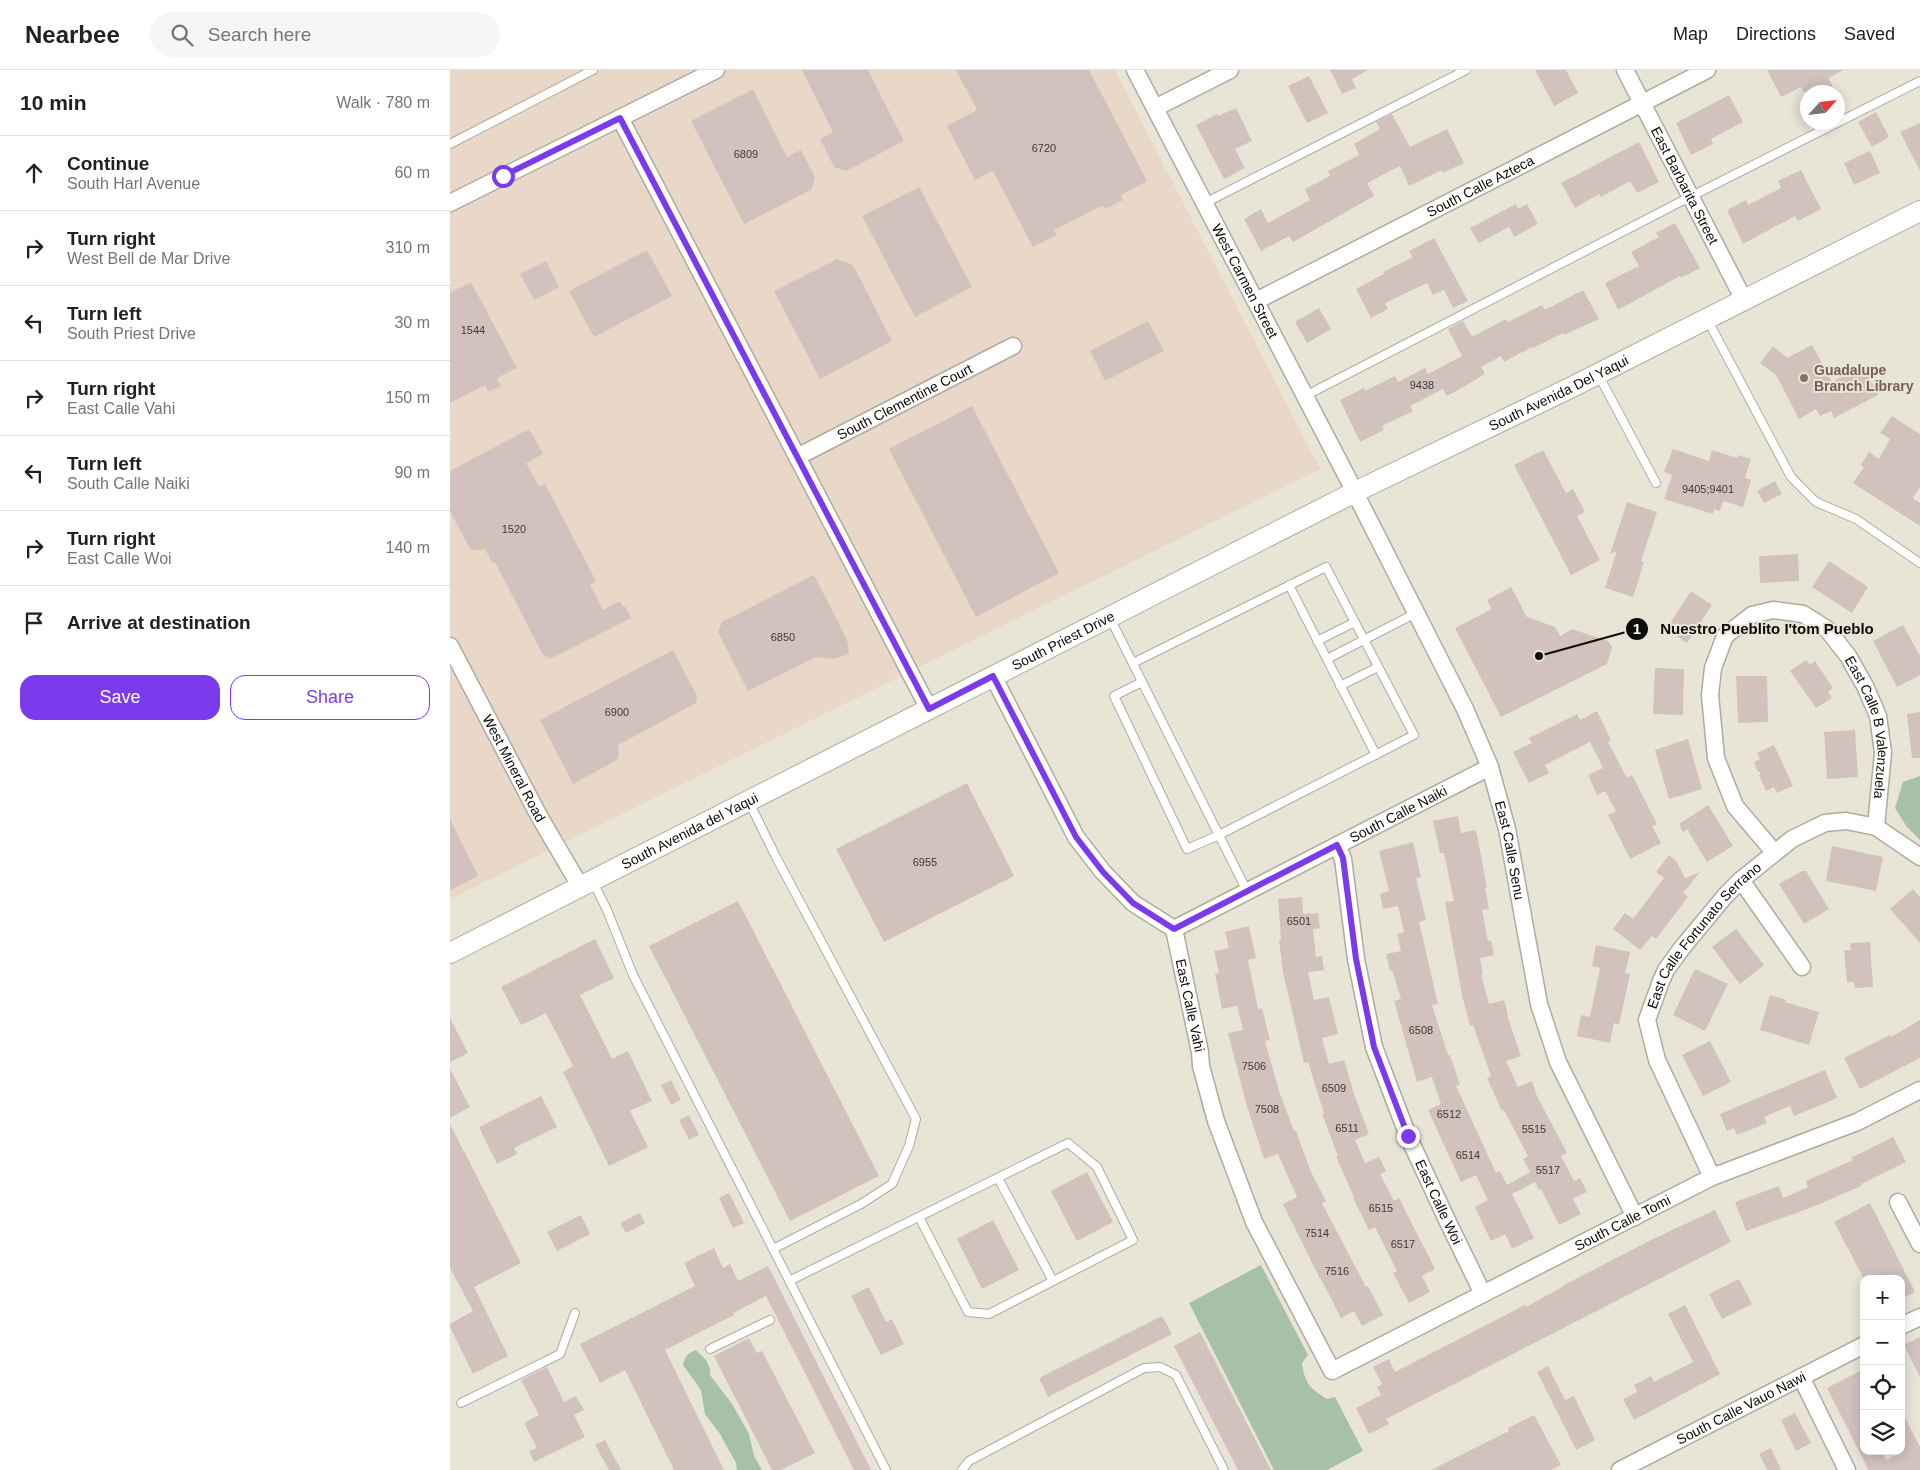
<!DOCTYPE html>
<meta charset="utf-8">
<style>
:root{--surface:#fff;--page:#f6f6f6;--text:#202124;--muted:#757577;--line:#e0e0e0;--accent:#7c3aed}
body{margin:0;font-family:Helvetica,sans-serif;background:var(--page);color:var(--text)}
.controls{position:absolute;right:15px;bottom:15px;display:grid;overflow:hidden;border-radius:10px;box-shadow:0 2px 12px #0003}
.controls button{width:45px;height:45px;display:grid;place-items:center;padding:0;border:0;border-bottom:1px solid var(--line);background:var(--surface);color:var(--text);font:25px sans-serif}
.compass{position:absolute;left:1350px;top:15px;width:45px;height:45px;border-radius:50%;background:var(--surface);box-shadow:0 2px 12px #0003;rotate:63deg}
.stop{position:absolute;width:15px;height:15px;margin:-11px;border:4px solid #7c3aed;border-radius:50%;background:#fff}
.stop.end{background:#7c3aed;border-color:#fff;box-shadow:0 1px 5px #0008}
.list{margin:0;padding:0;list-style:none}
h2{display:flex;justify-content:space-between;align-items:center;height:65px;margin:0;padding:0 20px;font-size:21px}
h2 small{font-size:16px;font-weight:400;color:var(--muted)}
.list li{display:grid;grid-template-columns:32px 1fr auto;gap:15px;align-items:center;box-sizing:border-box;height:75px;padding:0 20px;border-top:1px solid var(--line)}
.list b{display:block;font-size:19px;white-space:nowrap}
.list p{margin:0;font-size:16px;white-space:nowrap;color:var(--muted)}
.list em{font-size:16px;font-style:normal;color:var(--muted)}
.actions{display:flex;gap:10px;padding:15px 20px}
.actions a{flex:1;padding:11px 0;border:1px solid var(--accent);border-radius:15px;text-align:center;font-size:18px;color:var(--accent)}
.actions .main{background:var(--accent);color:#fff}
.icon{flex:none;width:28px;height:28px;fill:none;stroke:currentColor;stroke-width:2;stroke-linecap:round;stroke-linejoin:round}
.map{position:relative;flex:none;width:1470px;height:1400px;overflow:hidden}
header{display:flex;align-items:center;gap:30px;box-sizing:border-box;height:70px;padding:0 25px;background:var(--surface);border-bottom:1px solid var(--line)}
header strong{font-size:24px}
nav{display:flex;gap:28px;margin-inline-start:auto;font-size:18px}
.search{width:350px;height:45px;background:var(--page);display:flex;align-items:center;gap:12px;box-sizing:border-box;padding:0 18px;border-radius:28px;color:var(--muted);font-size:19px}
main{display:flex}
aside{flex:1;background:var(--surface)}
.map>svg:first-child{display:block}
.industrial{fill:#e9d7c7}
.green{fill:#a7c0aa}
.building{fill:#d2c2be}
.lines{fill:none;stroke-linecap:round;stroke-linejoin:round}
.service-casing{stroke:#aeac9e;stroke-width:10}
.minor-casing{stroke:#aeac9e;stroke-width:19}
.tertiary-casing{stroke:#aeac9e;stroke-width:22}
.service{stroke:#fff;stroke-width:8}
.minor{stroke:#fff;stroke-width:16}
.tertiary{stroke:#fff;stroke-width:20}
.route{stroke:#7c3aed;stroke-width:6}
.education-dot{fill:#8d6e63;stroke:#e8e5d7;stroke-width:2}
.labels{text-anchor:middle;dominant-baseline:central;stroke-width:4;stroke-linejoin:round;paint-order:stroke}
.number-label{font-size:11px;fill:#3e3a35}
.street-label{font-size:14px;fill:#0d0c07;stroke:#e8e5d7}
.education-label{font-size:14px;font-weight:bold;fill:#785e54;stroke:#e8e5d7;text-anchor:start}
.leader{fill:none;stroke:#0d0c07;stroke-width:2}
.callout-dot{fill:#0d0c07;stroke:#e8e5d7;stroke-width:2}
.mark-label{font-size:15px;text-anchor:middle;font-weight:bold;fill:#fff}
.callout-label{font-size:15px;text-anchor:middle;font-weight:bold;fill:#0d0c07;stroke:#e8e5d7;stroke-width:4;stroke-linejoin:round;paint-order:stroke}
</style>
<header>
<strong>Nearbee</strong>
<div class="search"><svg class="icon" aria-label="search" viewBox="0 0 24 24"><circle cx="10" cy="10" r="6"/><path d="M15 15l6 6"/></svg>Search here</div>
<nav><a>Map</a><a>Directions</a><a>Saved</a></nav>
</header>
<main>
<aside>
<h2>10 min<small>Walk · 780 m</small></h2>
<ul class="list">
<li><svg class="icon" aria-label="ahead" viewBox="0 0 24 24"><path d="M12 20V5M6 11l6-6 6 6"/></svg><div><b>Continue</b><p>South Harl Avenue</p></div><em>60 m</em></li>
<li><svg class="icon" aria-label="right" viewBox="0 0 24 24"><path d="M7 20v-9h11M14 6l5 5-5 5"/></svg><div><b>Turn right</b><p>West Bell de Mar Drive</p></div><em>310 m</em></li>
<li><svg class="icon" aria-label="left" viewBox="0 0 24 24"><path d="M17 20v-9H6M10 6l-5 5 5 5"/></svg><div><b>Turn left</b><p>South Priest Drive</p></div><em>30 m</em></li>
<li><svg class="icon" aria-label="right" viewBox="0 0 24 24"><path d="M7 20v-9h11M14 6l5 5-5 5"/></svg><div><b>Turn right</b><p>East Calle Vahi</p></div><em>150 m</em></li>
<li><svg class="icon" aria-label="left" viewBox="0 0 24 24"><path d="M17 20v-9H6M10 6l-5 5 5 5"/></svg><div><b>Turn left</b><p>South Calle Naiki</p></div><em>90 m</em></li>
<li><svg class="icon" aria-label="right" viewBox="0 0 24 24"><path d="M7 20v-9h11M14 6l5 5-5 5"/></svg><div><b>Turn right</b><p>East Calle Woi</p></div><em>140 m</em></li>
<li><svg class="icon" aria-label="arrive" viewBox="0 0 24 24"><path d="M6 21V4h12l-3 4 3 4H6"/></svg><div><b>Arrive at destination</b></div></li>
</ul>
<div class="actions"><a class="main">Save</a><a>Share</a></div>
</aside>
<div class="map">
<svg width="1470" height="1400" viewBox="0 0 1470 1400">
<rect width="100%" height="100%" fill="#e8e5d7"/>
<path class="industrial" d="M0 0H665L870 399 0 829Z"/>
<path class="green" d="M1470 706V770L1457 757 1445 738 1453 712Z
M811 1195 858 1285 852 1293C855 1313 859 1318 877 1329L885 1327 913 1381 877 1400H824L739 1233Z
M246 1280 256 1290 260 1299V1305L282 1334 299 1364 304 1386 312 1400H287L286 1393 270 1364 255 1344 251 1320 233 1295C235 1287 237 1283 246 1280Z"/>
<path class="building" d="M352 0H418L454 71 396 101 384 97 370 69 383 62Z
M506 0H639L697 111 671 125 673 130 655 139 653 135 604 160 607 165 583 177 543 101 525 110 497 56 527 40Z
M880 0H918L902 9 906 18 892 24Z
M1085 0H1116L1128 23 1104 36Z
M1317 0H1394L1378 8 1386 22H1354L1351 17 1331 27Z
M859 6 878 43 857 53 838 16Z
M303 19 337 87 351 80 365 107 361 120 294 154 241 51Z
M1279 25 1293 52 1261 69 1263 74 1241 85 1226 53Z
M786 38 802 71 785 79 795 98 774 109 746 55 767 44 768 46Z
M1426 42 1439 67 1422 77 1408 52Z
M942 44 960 77 997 59 1014 93 993 103 992 100 959 116 950 96 917 113 924 126 843 172 839 166 811 181 794 149 811 139 818 153 860 130 855 119 880 106 878 101 909 85 904 74 930 59 926 52Z
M1470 53V101L1450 62Z
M1189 72 1209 112 1187 123 1180 111 1151 127 1149 124 1125 138 1111 113Z
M1420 81 1430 103 1404 115 1394 93Z
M1351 100 1371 139 1348 151 1345 146 1293 174 1277 140 1296 130 1298 135 1331 118 1328 111Z
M469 117 522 217 465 247 412 146Z
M1066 134 1068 139 1077 134 1088 154 1064 167 1059 157 1029 173 1020 158Z
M1225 153 1250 198 1231 208 1230 206 1168 240 1155 213 1189 196 1181 182 1209 167 1206 163Z
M984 168 1018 231 1003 238 994 220 983 225 977 213 935 233 938 239 921 248 906 219 934 204 933 202 963 187 959 181Z
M197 180 222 226 144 267 119 221Z
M387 189 403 195 442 271 370 309 324 221Z
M96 191 109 217 84 230 70 204Z
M21 212 67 298 47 308 51 316 38 322 35 315 0 333V223Z
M1133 220 1149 249 1114 265 1113 263 1083 278 1082 277 1054 292 1051 286 1031 297 1035 304 1020 313 997 326 993 319 960 336 963 341 932 356 934 360 910 372 890 330 914 318 915 321 945 306 948 312 975 298 978 304 1012 286 998 259 1013 251 1022 267 1056 249 1058 252 1092 235 1095 240Z
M869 238 881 259 857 273 845 252Z
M698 251 714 281 655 311 640 281Z
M1362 275 1382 312 1413 295 1428 325 1384 348 1381 341 1370 346 1366 339 1349 349 1326 305 1310 293 1323 276 1337 288Z
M522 336 609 503 526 547 439 379Z
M1442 346 1470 364V417L1463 428 1470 433V456L1403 413 1414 397 1411 395 1419 382 1429 389 1440 369 1430 363Z
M79 359 93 384 76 393 89 417 95 414 146 511 140 515 153 540 170 531 173 537 175 536 181 548 100 589 93 585 45 492 42 493 35 479 23 480 19 477 0 441V401Z
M1223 379 1259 391 1262 380 1287 388 1288 385 1301 389 1295 408 1301 410 1293 437 1273 431 1270 441 1264 439 1263 444 1214 429 1222 405 1214 402Z
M1093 380 1116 423 1123 419 1135 442 1127 446 1150 490 1121 505 1064 395Z
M1325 411 1332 424 1314 433 1307 421Z
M1177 432 1207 442 1191 491 1194 492 1183 527 1155 518 1167 481 1160 484Z
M1348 484 1349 511 1310 513 1309 486Z
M1379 491 1418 517 1402 543 1362 517Z
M364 505 397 570 399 582 396 585 383 589 366 587 298 621 268 562 272 552Z
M1061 517 1077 547 1105 557 1110 566 1122 559 1158 571 1162 577 1157 594 1051 647 1005 558 1042 539 1037 530Z
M1241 521 1262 535 1237 573 1216 559Z
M1453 555 1470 586V605L1447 617 1423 571Z
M223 580 247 626 246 633 168 675 169 685 167 690 123 714 90 650Z
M1356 590 1360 595 1365 591 1383 618 1378 622 1382 628 1366 638 1340 601Z
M1205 598 1234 599 1233 645 1203 644Z
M1286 606H1317L1318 652 1288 653Z
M1147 641 1161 670 1158 672 1177 708 1182 705 1207 754 1202 756 1211 773 1180 789 1158 745 1166 741 1155 721 1147 725 1138 705 1153 698 1140 672 1095 695 1099 703 1079 713 1063 682 1082 673 1079 668 1127 644 1130 650Z
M1470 642V688H1462L1457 644Z
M1405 660 1408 707 1377 709 1374 662Z
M1238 669 1252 719 1219 729 1205 680Z
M1324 675 1343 716 1327 723 1324 717 1316 721 1309 705 1311 704 1310 702H1308L1304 692 1310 689 1307 683Z
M517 713 564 806 434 872 386 779Z
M1258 735 1283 776 1257 792 1238 761 1240 758 1233 762 1229 754Z
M1008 746 1011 763 1026 760 1037 818H1035L1039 839 1032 840 1038 871 1041 870 1044 885 1030 888 1033 905H1031L1039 934 1054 930 1058 945H1057L1071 986 1056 991 1068 1017 1082 1011 1087 1026 1117 1083 1111 1086 1124 1111 1130 1108 1137 1122 1123 1129 1131 1144 1109 1155 1091 1119 1089 1120 1085 1112 1062 1124 1084 1168 1062 1179 1055 1164 1041 1171 1025 1137 1038 1130 1026 1105 1011 1112 978 1040 991 1034 982 1007 967 1012 944 931 951 929 942 900 940 901 936 884 951 881 947 864 954 862 948 836 933 839 930 824 939 821 929 781 963 772 971 807 966 808 976 850 969 852 988 934 982 935 998 985H1000L1010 1015 1006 1016 1046 1103 1050 1101 1057 1115 1080 1102 1073 1089 1078 1086 1054 1040 1052 1041 1037 1008 1041 1006 1023 955 1020 956 1012 925 995 832 1004 831 994 783H990L983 751Z
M0 749 28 806 0 820Z
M1382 776 1433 787 1426 821 1376 811Z
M1219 785 1227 792 1235 808 1250 802 1233 823 1238 827 1206 869 1202 866 1190 880 1163 859 1175 843 1183 849 1214 808 1206 802Z
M1352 801H1356L1379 839 1354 854 1329 814Z
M1463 819 1470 827V873L1440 839Z
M852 827 853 844 868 843 870 858 863 859 866 887 872 886 874 900 858 902 864 930 879 927 888 964 872 968 879 994 894 990 904 1024 919 1064 905 1070 915 1093 929 1087 936 1101 930 1104 944 1131 949 1128 985 1199 972 1206 980 1222 959 1233 943 1203 947 1201 925 1157 919 1160 903 1128 904 1127 886 1087 888 1086 872 1044 874 1043 858 992 854 993 833 902 829 870H831L828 829Z
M288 831 429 1106 340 1151 199 876Z
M799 856 806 888 798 890 808 939 812 938 820 970 815 971 829 1021 844 1061H846L861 1102 876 1131 872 1133 916 1217 918 1216 933 1245 912 1256 904 1241 891 1248 871 1209H870L833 1134 847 1127 828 1084 814 1089 796 1033 778 963 793 960 787 936 772 939 765 904 769 903 764 881 779 878 775 862Z
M1286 859 1314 895 1290 914 1262 877Z
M145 869 164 908 130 925 162 989 178 981 202 1031 180 1041 198 1077 159 1096 113 1002 123 996 96 943 71 955 51 917Z
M1420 872 1423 917 1405 918 1404 912H1397L1394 880H1401L1400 873Z
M1146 875 1180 882 1175 903 1180 904 1169 955 1164 953 1160 973 1127 966 1131 945 1140 947 1150 898 1142 896Z
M1245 899 1278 914 1255 961 1223 945Z
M1320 925 1336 930 1335 932 1369 942 1359 975 1310 960Z
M0 948 18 983 0 992Z
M1470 950V988L1410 1019 1394 988 1440 965 1441 967Z
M1260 971 1281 1012 1253 1026 1232 985Z
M0 999 20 1037 0 1048Z
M1375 1000 1387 1028 1344 1046 1340 1036 1314 1047 1317 1053 1287 1065 1284 1058 1277 1061 1270 1044Z
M221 1010 231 1030 221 1035 211 1015Z
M91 1026 107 1057 64 1078 67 1084 47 1094 29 1057Z
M239 1045 249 1065 239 1070 229 1050Z
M0 1054 71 1193 24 1217 58 1286 23 1304 0 1257V1254L23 1241 0 1198Z
M1443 1067 1456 1092 1411 1114V1116L1360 1138 1296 1161 1285 1132 1329 1116 1333 1128 1358 1117 1356 1111 1403 1090 1401 1088Z
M637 1102 663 1152 627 1171 601 1121Z
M279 1123 294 1153 283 1158 269 1128Z
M1420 1133 1465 1222 1451 1229V1209H1414L1384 1152Z
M1265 1140 1281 1172 936 1349 939 1354 919 1364 906 1338 931 1325 927 1317 932 1314 923 1297 939 1289 945 1302 1075 1235 1076 1237 1114 1216V1215L1203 1169Z
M190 1143 195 1153 176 1163 170 1153Z
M131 1145 140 1164 107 1181 97 1162Z
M543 1150 569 1200 532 1219 507 1169Z
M264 1178 273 1198 280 1194 288 1211 318 1196 421 1400H404L316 1226 283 1243 284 1245 215 1280 274 1400H224L175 1300 150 1313 130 1274 245 1216 234 1193Z
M1289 1209 1302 1234 1272 1249 1259 1224Z
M419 1217 436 1252 442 1249 454 1274 431 1285 401 1226Z
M1235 1235 1270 1304 1184 1350 1173 1329 1187 1322 1184 1315 1201 1306 1204 1312 1243 1292 1218 1244Z
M712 1246 722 1264 598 1327 589 1308Z
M750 1262 821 1400H788L724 1276Z
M1470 1267V1307L1454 1275Z
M299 1268 307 1283 312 1281 365 1383 331 1400H322L264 1286Z
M1098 1296 1115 1330 1124 1326 1145 1370 1126 1380 1087 1302Z
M97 1297 114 1332 126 1326 134 1340 124 1345 135 1367 84 1392 79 1381 87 1378 74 1353 89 1345 71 1310Z
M1414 1299V1381H1431L1436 1390 1451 1382V1340L1470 1377V1400H1417L1418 1399 1377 1318Z
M1345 1343 1361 1373 1346 1381 1331 1350Z
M1084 1345 1111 1395 1101 1400H981L1059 1361 1058 1358Z
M155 1370 171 1400H159L145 1375Z
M1321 1378 1331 1400H1317L1309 1384Z"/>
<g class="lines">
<g class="service-casing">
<path id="service" d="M0 74 143 0
M755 133 1016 0
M1257 249 1341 407 1366 432 1406 449 1470 493
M1148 304 1206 413
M855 326 1232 131 1470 11
M839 515 926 685
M660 548 797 821
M867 571 905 552
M877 589 966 543
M683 593 876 497 964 665 769 765 737 779 664 626 692 612
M890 616 928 597
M299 732 326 787 466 1049 459 1076 442 1114 411 1134 323 1179
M143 812 157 840 183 905 436 1400
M548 1108 603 1211
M339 1211C432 1165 525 1119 618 1073L647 1097 683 1170 539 1244 518 1242 469 1147
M260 1279 320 1250
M11 1333 110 1284 125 1243
M512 1400 519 1391 694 1298 710 1297 726 1305 774 1400"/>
</g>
<g class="minor-casing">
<g id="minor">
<path id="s1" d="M685 0 893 399 1015 639 1040 697 1057 759 1089 934 1108 992 1185 1147"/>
<path id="s2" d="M1175 0 1294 230"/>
<path d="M705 38 780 0"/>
<path d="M170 48 479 639"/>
<path d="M0 133 266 0"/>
<path id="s3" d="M806 231 1257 0"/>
<path id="s4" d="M347 387 563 276"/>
<path id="s5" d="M0 576 89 746 130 816"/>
<path id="s6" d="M543 606 626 767 653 802 683 833 724 859 750 982 751 996 766 1051 804 1152 882 1301 1262 1107 1407 1052 1470 1020"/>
<path id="s7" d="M887 775 893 789 906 889 924 977 958 1066 997 1150 1033 1224"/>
<path id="s8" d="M1324 782 1285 736 1266 688 1260 625 1263 598 1275 566 1302 545 1323 540 1353 544 1377 559 1398 586 1415 616 1428 646 1433 682 1426 757"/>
<path d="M1291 810 1352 897"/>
<path id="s9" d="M724 859 1040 697"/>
<path id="s10" d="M1262 1107 1207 990 1197 950 1211 911 1216 900 1232 878 1275 826 1291 810 1342 769 1375 753 1396 751 1426 757 1470 787"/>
<path d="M1448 1132 1470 1174"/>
<path d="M1451 1256 1470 1247"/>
<path d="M1351 1307 1397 1400"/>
<path id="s11" d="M1170 1400 1414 1275"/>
</g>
</g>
<g class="tertiary-casing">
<g id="tertiary">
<path id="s12" d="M0 883 905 422 1122 317 1470 141"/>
</g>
</g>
<use href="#service" class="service"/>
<use href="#minor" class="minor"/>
<use href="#tertiary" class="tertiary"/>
</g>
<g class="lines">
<path class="route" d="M53 106 170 48 479 639 543 606 626 767 653 802 683 833 724 859 887 775 893 788 906 889 924 977 958 1066"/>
</g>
<circle class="education-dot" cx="1354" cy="308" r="5"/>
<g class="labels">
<g class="number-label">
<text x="594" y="78">6720</text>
<text x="296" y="84">6809</text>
<text x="23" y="260">1544</text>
<text x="972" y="315">9438</text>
<text x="1258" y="419">9405;9401</text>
<text x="64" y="459">1520</text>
<text x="333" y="567">6850</text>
<text x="167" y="642">6900</text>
<text x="475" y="792">6955</text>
<text x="849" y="851">6501</text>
<text x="971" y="960">6508</text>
<text x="804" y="996">7506</text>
<text x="884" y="1018">6509</text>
<text x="817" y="1039">7508</text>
<text x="999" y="1044">6512</text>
<text x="897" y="1058">6511</text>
<text x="1084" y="1059">5515</text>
<text x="1018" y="1085">6514</text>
<text x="1098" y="1100">5517</text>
<text x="931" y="1138">6515</text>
<text x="867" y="1163">7514</text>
<text x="953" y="1174">6517</text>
<text x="887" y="1201">7516</text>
</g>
<g class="street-label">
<text stroke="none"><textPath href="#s2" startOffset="130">East Barbarita Street</textPath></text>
<text stroke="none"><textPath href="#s3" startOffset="252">South Calle Azteca</textPath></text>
<text stroke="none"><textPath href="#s1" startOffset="238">West Carmen Street</textPath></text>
<text stroke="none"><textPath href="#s12" startOffset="1242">South Avenida Del Yaqui</textPath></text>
<text stroke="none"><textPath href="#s4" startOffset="121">South Clementine Court</textPath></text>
<text stroke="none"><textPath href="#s12" startOffset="688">South Priest Drive</textPath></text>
<text stroke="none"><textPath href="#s8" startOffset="461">East Calle B Valenzuela</textPath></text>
<text stroke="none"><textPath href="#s5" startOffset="138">West Mineral Road</textPath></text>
<text stroke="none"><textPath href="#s9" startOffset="252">South Calle Naiki</textPath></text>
<text stroke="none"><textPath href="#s12" startOffset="269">South Avenida del Yaqui</textPath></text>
<text stroke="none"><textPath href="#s1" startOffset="868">East Calle Senu</textPath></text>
<text stroke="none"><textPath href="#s10" startOffset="274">East Calle Fortunato Serrano</textPath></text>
<text stroke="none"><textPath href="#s6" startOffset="395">East Calle Vahi</textPath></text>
<text stroke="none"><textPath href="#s7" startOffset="374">East Calle Woi</textPath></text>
<text stroke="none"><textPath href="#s6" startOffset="1116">South Calle Tomi</textPath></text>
<text stroke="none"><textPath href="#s11" startOffset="136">South Calle Vauo Nawi</textPath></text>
</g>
<g class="education-label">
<text x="1364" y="300">Guadalupe<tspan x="1364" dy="16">Branch Library</tspan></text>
</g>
</g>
<path class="leader" d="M1089 586L1187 559"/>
<g class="callout-dot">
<circle cx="1089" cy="586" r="5"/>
<circle cx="1187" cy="559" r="12"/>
</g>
<g class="mark-label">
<text x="1187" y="564">1</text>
</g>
<g class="callout-label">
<text x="1317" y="564">Nuestro Pueblito I'tom Pueblo</text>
</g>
</svg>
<div class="controls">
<button>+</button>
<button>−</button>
<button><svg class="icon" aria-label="locate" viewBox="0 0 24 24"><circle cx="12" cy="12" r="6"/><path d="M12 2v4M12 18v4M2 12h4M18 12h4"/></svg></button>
<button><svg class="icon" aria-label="layers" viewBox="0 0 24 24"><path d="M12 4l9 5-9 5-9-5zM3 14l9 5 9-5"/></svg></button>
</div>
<svg class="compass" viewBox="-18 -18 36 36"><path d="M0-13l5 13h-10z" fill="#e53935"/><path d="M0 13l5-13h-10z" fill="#757577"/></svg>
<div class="stop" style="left:53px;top:106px"></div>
<div class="stop end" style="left:958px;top:1066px"></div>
</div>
</main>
